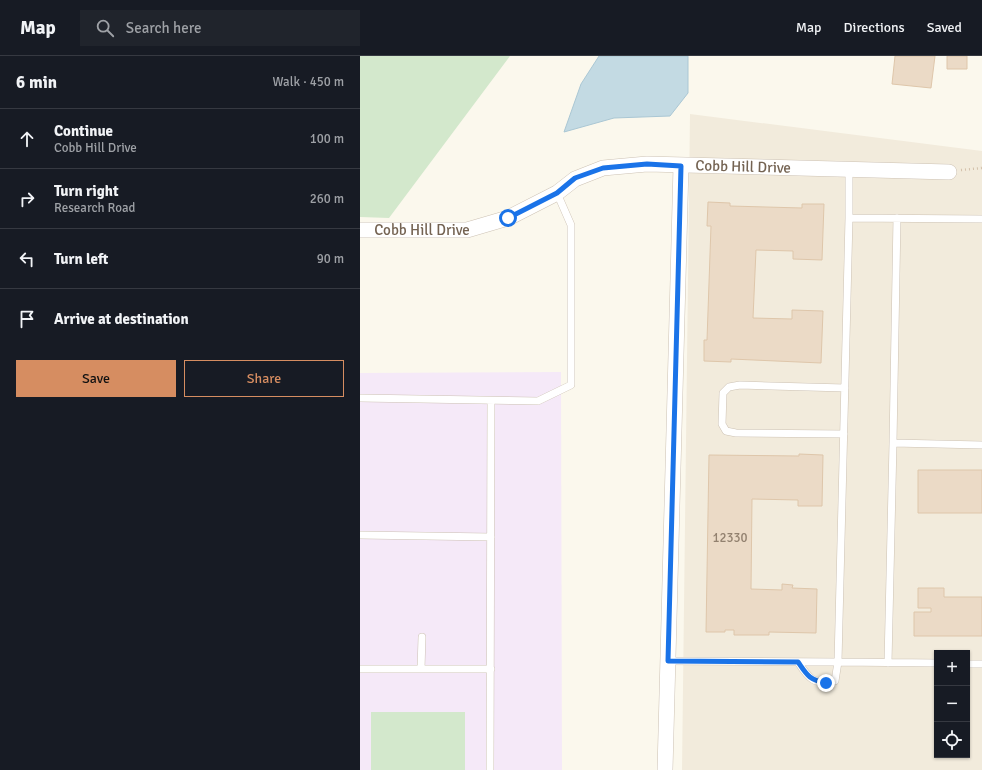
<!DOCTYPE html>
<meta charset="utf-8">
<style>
:root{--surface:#171b24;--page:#20242c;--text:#f1f3f6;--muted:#9ea1a6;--line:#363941;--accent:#d68d61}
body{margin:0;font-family:Signika,sans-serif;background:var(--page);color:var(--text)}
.controls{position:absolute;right:12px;bottom:12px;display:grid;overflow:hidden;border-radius:0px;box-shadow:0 1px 3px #0004}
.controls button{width:36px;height:36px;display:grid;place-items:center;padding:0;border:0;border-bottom:1px solid var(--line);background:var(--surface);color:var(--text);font:20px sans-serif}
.stop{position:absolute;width:12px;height:12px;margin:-9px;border:3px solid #1a73e8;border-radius:50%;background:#fff}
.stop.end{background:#1a73e8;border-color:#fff;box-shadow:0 1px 4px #0008}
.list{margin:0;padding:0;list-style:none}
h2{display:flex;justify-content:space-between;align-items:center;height:52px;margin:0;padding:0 16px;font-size:17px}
h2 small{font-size:13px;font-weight:400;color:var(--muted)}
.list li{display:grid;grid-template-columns:26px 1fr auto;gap:12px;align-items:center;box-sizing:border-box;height:60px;padding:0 16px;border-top:1px solid var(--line)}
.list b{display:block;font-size:15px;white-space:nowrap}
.list p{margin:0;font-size:13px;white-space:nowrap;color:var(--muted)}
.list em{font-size:13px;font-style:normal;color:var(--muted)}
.actions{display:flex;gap:8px;padding:12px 16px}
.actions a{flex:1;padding:9px 0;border:1px solid var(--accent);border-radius:0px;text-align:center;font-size:14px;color:var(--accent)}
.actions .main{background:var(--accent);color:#111}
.icon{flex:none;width:22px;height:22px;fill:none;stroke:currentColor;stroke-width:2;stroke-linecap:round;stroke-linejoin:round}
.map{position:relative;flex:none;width:622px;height:714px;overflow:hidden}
header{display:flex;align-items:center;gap:24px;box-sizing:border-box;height:56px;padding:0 20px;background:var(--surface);border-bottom:1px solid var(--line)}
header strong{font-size:19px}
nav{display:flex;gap:22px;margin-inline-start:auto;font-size:14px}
.search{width:280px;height:36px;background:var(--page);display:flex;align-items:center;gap:10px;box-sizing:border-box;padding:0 14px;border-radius:0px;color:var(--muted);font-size:15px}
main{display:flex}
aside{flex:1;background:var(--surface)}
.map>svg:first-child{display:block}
.residential{fill:#f2ebdc;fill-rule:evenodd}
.education{fill:#f5e9f8}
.green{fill:#d3e8cc}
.water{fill:#c3dae3;stroke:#aac7d4}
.building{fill:#ebdac6;stroke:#dec6aa}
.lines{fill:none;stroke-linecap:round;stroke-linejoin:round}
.lane-casing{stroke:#cdc2b4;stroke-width:8}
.street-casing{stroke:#cdc2b4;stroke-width:16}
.path{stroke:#d3c0aa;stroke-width:2.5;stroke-dasharray:1 3;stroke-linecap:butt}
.lane{stroke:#fff;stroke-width:7}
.street{stroke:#fff;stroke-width:15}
.route{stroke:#1a73e8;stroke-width:5}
.labels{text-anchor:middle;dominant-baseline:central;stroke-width:3;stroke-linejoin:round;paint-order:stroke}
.number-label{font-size:13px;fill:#92816f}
.street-label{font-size:15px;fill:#746352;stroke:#fefbf4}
</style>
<header>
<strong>Map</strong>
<div class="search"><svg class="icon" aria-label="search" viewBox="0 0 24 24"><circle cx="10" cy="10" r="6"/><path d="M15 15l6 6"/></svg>Search here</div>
<nav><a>Map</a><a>Directions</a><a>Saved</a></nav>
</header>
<main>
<aside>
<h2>6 min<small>Walk · 450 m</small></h2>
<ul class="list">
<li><svg class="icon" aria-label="ahead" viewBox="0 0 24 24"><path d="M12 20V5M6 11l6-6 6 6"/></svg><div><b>Continue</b><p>Cobb Hill Drive</p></div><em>100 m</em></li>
<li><svg class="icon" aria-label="right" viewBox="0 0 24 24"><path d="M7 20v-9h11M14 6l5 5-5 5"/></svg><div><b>Turn right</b><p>Research Road</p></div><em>260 m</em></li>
<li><svg class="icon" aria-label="left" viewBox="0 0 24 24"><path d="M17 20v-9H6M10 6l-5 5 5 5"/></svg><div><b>Turn left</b></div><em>90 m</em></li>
<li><svg class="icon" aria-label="arrive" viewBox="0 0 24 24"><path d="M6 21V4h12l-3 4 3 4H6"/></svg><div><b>Arrive at destination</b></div></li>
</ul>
<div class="actions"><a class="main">Save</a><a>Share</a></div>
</aside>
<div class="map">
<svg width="622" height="714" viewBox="0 0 622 714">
<rect width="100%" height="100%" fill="#fbf8ed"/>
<path class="residential" d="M330 58 622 95V714H322ZM577 597H607V699H577Z"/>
<path class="education" d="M201 316 202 714H0V317Z"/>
<path class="green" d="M0 0H150L29 162 0 161Z
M11 656H105V714H11Z"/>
<path class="water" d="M239 0H328V37L310 60 254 62 204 76 221 28Z"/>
<path class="building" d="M535 0H575L571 32 532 28Z
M587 0H607V13H587Z
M348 146 370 147V150L442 152V148H464L462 204 433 203V195L396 194 393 262 432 263V254L463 255 461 307 371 303V306L344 305V284H347L351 170H347Z
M439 398 463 399 462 450H438V444L392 443 391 533 422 534V528L433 529 432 532 457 533 456 577 409 576V579H374V574H365V576H346L349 399 439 400Z
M558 414H622V457H558Z
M558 532H584V541H622V580H554V556H571V552H558Z"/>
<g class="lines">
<g class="lane-casing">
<path id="lane" d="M489 114V162L622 163
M0 342 178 345 211 329V169L197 137
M484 378 376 377 366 375 362 368 363 337 369 331 380 329 485 332
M533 387 537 162
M0 479 131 481
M308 605 478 606 489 162
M438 606C449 623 454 629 475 625L478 606 577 607
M528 607 533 387 622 389
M607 608H622
M0 613H131
M61 613 62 581
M130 714 131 345"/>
</g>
<g class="street-casing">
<g id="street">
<path id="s1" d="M0 174H107L148 162 197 137 215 123 243 112 287 108 589 116"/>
<path d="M305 714 321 110"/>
</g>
</g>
<path class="path" d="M601 114 622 112"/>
<use href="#lane" class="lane"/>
<use href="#street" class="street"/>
</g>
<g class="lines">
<path class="route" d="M148 162 197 137 215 122 243 112 287 108 321 110 308 605 438 606C447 619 449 624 466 627"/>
</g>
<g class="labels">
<g class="number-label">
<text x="370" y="482">12330</text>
</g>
<g class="street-label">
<text stroke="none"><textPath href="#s1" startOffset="398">Cobb Hill Drive</textPath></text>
<text stroke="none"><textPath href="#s1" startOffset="62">Cobb Hill Drive</textPath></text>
</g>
</g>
</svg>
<div class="controls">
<button>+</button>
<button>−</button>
<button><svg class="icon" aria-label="locate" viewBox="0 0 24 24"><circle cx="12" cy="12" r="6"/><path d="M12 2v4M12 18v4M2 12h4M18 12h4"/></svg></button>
</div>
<div class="stop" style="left:148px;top:162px"></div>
<div class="stop end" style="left:466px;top:627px"></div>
</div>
</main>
